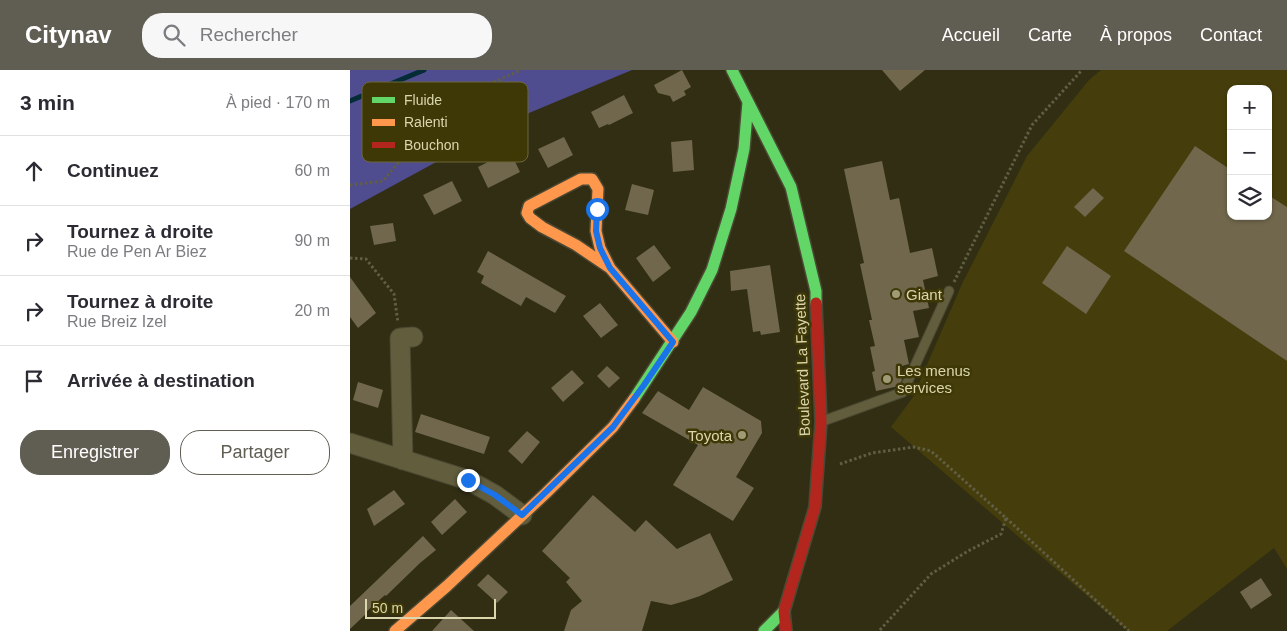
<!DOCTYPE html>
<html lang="fr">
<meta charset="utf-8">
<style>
:root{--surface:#fff;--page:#f7f7f7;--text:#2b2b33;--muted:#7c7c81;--line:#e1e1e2;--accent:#605d52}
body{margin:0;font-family:Arial,sans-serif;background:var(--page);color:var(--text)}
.controls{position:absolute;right:15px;top:15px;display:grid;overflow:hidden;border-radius:10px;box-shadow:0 1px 4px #0004}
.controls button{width:45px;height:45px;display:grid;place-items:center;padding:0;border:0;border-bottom:1px solid var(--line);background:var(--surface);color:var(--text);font:25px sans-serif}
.scale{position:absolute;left:15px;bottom:12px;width:131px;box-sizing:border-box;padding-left:5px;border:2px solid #dbd6ad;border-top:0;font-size:14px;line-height:18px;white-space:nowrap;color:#dbd6ad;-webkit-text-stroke:4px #3e3807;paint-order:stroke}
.stop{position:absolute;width:15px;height:15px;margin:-11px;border:4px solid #1a73e8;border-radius:50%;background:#fff}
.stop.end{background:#1a73e8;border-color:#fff;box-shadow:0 1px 5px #0008}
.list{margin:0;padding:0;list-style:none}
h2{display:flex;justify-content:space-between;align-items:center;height:65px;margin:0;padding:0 20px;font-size:21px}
h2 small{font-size:16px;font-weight:400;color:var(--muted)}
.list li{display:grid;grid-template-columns:32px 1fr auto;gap:15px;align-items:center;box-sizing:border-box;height:70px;padding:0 20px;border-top:1px solid var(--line)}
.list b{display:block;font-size:19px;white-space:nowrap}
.list p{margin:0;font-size:16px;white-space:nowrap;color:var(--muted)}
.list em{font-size:16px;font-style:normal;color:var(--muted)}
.actions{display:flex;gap:10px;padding:15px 20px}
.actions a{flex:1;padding:11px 0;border:1px solid var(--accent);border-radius:20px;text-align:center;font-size:18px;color:var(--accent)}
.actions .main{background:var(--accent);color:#fff}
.icon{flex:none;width:28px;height:28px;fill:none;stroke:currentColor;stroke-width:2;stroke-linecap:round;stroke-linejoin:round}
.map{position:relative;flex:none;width:937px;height:561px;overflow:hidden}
header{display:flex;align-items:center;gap:30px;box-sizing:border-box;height:70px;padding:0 25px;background:var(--accent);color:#fff}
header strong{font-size:24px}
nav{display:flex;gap:28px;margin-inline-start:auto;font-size:18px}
.search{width:350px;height:45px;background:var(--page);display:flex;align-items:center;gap:12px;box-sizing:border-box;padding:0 18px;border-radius:20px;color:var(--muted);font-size:19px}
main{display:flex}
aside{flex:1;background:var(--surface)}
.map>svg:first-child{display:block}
.built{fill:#453e0c;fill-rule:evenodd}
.forest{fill:#4f4c8f}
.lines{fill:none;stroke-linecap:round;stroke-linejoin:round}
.stream{stroke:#042c36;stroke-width:5}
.building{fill:#70674c}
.lane-casing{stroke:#4b4933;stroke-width:11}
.street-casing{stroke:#4b4933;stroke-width:21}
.fast-casing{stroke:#4b4933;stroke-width:14}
.slow-casing{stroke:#4b4933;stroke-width:14}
.jam-casing{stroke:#4b4933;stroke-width:14}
.path{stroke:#615e45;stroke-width:3;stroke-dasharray:2.5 2.5;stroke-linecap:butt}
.lane{stroke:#615d3d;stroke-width:9}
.street{stroke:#615d3d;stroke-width:19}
.fast{stroke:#63d668;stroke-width:11}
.slow{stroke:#ff974d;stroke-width:11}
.jam{stroke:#b3261e;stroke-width:11}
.route{stroke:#1a73e8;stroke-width:6}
.poi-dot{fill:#a09b77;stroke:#3e3807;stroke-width:2}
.labels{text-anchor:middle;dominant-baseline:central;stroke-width:5;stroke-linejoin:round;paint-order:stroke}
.poi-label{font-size:15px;fill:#dbd6ad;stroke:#3e3807;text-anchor:start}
.street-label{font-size:15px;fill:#dbd6ad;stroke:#3e3807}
.key{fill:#3e3807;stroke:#6d6739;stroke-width:1}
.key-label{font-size:14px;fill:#dbd6ad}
</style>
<header>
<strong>Citynav</strong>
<div class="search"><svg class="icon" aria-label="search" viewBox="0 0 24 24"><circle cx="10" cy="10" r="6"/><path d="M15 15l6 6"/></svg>Rechercher</div>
<nav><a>Accueil</a><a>Carte</a><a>À propos</a><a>Contact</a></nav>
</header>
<main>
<aside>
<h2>3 min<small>À pied · 170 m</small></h2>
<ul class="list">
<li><svg class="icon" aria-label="ahead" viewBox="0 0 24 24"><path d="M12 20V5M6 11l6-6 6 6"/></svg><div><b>Continuez</b></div><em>60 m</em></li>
<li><svg class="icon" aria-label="right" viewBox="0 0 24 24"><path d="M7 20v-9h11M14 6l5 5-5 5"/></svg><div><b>Tournez à droite</b><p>Rue de Pen Ar Biez</p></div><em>90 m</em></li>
<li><svg class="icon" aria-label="right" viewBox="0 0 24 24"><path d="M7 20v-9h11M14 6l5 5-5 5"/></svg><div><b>Tournez à droite</b><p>Rue Breiz Izel</p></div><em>20 m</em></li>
<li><svg class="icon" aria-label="arrive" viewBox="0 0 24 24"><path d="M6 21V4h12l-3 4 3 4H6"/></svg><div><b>Arrivée à destination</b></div></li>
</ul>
<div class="actions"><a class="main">Enregistrer</a><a>Partager</a></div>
</aside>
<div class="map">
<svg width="937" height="561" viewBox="0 0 937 561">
<rect width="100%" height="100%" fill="#312e14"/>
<path class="built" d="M751 0H937V499L924 478 817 561H778L541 357 563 327 612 214 677 86 739 10ZM881 19H918V146H881Z"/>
<path class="forest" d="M0 0H282L167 48 0 139Z"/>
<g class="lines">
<path class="stream" d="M0 31 74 0"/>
</g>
<path class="building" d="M332 0 341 17 334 21 336 25 323 32 320 26 308 23 304 15Z
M532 0H575L550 21Z
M274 25 283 43 259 55 258 54 249 58 241 42Z
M214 67 223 85 198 98 188 79Z
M342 70 344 100 323 102 321 72Z
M845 76 881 100V146H918V125L937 137V291L774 181Z
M160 81 170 102 138 118 128 97Z
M532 91 540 130 549 128 560 183 582 178 588 206 573 210 579 238 563 241 569 267 554 270 559 294 549 297 552 310 549 316 526 321 522 302 525 301 520 277 525 276 519 250H522L510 194 514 193 494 99Z
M102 111 112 131 84 145 73 125Z
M282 114 304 120 298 145 275 140Z
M743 118 754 128 735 147 724 137Z
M43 153 46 171 24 175 20 156Z
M304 175 321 198 303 212 286 188Z
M717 176 761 206 736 244 692 213Z
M138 181 216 226 205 243 176 227 171 236 131 213 134 206 127 202Z
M420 195 430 262 411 265 410 261 403 262 397 219 381 221 380 201Z
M0 207 26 243 8 258 0 247Z
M250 233 268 255 251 268 233 246Z
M257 296 270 308 259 318 247 306Z
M222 300 234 313 213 332 201 318Z
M8 312 33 320 28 338 3 330Z
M353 317 411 351 412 363 386 407 404 418 383 451 323 415 348 375 292 343 308 321 339 340Z
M71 344 140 367 134 384 65 362Z
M177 361 190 372 172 394 158 381Z
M44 420 55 434 24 456 17 439Z
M243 425 285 462 296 450 327 479 360 463 383 510 350 526 335 531 321 535 301 531 292 561H214L221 540 232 531 216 512 220 508 192 481Z
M105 429 117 442 92 465 81 452Z
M73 466 86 480 70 493 36 526 35 525 16 542 17 543 0 559V536Z
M138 504 158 522 147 533 127 515Z
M911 508 922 525 901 539 890 522Z
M101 540 124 561H82Z"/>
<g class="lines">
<g class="lane-casing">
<path id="lane" d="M473 351 553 322 599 221"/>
</g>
<g class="street-casing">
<path id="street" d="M0 373 118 410 145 425 172 445
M53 390 50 268 63 267"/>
</g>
<g class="fast-casing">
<path id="fast" d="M382 0 441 117 466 221V233
M284 329 341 242 362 200 381 139 394 79 398 32
M414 561 434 541"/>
</g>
<g class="slow-casing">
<path id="slow" d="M260 198 226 175 192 157 180 148 177 143 179 136 231 109H242L248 119 246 161 250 178 260 198 323 272
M45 561 97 516 196 423 263 357 284 329"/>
</g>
<g class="jam-casing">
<path id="jam" d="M436 561 434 541 465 437 471 352 466 233"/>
</g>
<path class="path" d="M0 115 33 111 99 32 171 0
M0 188 16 189 44 224 48 253
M604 212 682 55 732 0
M490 394 522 383 564 377 581 381 656 448 651 464 618 481 581 504 529 561
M656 448 779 561"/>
<use href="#lane" class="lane"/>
<use href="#street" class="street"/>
<use href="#fast" class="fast"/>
<use href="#slow" class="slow"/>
<use href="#jam" class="jam"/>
</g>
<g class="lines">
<path class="route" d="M118 410 145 425 172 445 263 357 294 315 323 272 260 198 250 178 246 161 247 139"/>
</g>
<g class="poi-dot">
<circle cx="546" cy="224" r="5"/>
<circle cx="537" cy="309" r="5"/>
<circle cx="392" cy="365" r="5"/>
</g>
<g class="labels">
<g class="poi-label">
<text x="556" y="224">Giant</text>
<text x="547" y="300">Les menus<tspan x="547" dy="17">services</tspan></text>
<text x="382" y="365" text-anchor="end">Toyota</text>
</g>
<g class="street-label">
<text transform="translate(452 295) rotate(-92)">Boulevard La Fayette</text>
</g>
</g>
<rect x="12" y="12" width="166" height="80" rx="8" class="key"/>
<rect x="22" y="27" width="23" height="6" fill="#63d668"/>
<rect x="22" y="49" width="23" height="7" fill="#ff974d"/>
<rect x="22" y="72" width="23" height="6" fill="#b3261e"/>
<g class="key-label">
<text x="54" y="35">Fluide</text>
<text x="54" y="57">Ralenti</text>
<text x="54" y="80">Bouchon</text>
</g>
</svg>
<div class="controls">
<button>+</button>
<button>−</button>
<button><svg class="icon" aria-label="layers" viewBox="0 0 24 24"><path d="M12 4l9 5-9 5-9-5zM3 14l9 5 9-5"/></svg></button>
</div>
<div class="scale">50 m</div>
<div class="stop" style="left:247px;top:139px"></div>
<div class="stop end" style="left:118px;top:410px"></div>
</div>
</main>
